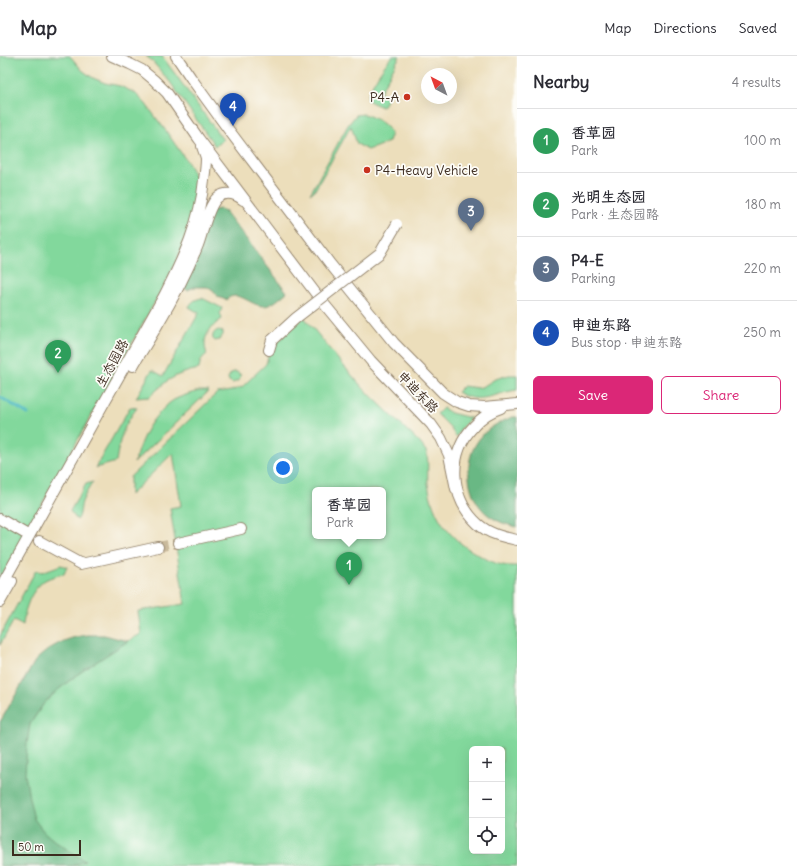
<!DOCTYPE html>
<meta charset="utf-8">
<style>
:root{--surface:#fff;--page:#f2f2f3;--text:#2b2b33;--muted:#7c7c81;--line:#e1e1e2;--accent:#db2777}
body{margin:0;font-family:Delius,"LXGW WenKai TC",sans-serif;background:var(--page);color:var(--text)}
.controls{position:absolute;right:12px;bottom:12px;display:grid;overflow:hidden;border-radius:6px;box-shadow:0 4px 16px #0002}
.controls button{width:36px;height:36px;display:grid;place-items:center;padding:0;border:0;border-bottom:1px solid var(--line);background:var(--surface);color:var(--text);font:20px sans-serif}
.compass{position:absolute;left:421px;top:12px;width:36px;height:36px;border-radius:50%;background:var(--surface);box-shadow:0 4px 16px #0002;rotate:319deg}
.scale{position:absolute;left:12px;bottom:10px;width:69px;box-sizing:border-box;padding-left:4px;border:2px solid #3b2a1e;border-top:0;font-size:11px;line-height:14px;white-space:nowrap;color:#3b2a1e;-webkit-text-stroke:3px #fdfcf7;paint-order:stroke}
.you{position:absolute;left:283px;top:412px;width:14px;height:14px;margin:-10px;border:3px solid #fff;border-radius:50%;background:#1a73e8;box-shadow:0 0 0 6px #1a73e833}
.badge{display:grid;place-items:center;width:26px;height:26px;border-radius:50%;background:var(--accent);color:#fff;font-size:13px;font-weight:700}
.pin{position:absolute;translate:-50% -33px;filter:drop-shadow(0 1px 2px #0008)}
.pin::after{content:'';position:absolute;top:21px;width:14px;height:12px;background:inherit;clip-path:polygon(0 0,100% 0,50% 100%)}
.popup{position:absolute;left:312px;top:431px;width:74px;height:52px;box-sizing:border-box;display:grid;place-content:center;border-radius:6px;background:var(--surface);filter:drop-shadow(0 1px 3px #0005);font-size:13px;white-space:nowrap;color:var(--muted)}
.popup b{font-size:15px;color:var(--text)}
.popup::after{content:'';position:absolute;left:50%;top:100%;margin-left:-8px;border:8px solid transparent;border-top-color:var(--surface)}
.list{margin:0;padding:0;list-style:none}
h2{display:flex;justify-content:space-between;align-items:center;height:52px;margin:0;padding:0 16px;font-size:17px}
h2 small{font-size:13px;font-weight:400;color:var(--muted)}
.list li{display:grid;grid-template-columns:26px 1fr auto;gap:12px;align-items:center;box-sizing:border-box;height:64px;padding:0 16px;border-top:1px solid var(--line)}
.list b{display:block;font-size:15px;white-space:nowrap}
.list p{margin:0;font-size:13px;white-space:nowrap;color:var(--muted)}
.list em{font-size:13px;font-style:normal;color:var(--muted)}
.actions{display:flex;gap:8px;padding:12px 16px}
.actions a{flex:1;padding:9px 0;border:1px solid var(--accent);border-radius:6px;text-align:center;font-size:14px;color:var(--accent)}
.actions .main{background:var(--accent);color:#fff}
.icon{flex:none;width:22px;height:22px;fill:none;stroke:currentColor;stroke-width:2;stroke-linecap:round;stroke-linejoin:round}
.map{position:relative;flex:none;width:517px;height:810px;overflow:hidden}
header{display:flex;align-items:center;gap:24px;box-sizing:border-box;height:56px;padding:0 20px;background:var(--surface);border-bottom:1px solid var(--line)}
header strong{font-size:19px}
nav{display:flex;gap:22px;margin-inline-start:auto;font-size:14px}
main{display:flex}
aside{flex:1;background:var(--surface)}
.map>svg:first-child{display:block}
.green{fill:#82d89c;stroke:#5e815d;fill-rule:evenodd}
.forest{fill:#69b884;stroke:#527151}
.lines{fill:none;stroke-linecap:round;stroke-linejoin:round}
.stream{stroke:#4bb9c3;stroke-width:3}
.minor-tunnel{stroke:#c9ba9c;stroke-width:10;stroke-dasharray:10 5;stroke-linecap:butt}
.minor-casing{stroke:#94846c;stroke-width:12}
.minor{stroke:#fff;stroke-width:10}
.minor-bridge-casing{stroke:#94846c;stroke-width:12;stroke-linecap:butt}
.minor-bridge{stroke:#fff;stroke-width:10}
.poi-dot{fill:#c8321e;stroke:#fdfcf7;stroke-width:1.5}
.labels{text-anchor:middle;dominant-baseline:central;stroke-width:3.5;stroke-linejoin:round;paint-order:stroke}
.poi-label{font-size:13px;fill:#3b2a1e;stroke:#fdfcf7;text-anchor:end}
.street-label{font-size:13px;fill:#3b2a1e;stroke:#fdfcf7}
</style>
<header>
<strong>Map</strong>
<nav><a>Map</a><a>Directions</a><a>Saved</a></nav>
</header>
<main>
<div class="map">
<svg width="517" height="810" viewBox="0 0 517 810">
<rect width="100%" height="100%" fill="#fdfcf7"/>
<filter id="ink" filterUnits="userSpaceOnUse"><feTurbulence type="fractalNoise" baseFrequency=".025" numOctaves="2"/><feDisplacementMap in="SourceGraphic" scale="8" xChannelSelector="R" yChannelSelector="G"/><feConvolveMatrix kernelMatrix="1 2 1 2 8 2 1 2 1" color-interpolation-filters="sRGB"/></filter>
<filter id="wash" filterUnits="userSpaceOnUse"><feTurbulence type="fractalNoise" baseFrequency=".012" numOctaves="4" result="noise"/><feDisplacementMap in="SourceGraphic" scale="16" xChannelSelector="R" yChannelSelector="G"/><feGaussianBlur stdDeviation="0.9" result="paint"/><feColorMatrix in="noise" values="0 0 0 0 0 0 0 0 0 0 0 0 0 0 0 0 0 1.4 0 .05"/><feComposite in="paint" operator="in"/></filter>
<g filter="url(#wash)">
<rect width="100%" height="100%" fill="#ecdebb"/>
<path class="green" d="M0 0H70L82 14 93 22 105 27 120 30 135 37 145 47 166 75 188 107 193 116 196 124 197 135 187 182 170 219 0 523Z
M146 0H162L223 84 215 90 170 26 152 5Z
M392 0H400L380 36 388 41 382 51C378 49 371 47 368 44 364 37 387 6 392 0Z
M364 58C372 61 387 67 390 76 391 79 390 82 389 86L368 94 357 88 351 70 315 134 310 138 348 69 356 59Z
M202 242 222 252 220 257 222 263C209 272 201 282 207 298 201 302 200 306 199 313L190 315 178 319 167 325 149 341 136 342 152 314 163 320 199 257 189 251C192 245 196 243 202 242Z
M304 261 337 302 362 331 420 387C422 390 424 392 426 395 429 402 427 419 428 428 433 460 448 482 477 498 484 502 493 507 502 509 507 510 512 510 517 510V810H0L30 668 44 647 59 633 78 618 103 601 128 585 141 578 138 555 185 548 170 452 181 450 173 397 130 439V421L217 337 231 335 242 331 266 308 268 301 269 294ZM315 434H383V480H315ZM472 693H502V795H472Z
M219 274 223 276V279L219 284 215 285 213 283C212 279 214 275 219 274Z
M234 316H237L241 319 239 324 233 327 229 325 228 322 231 317Z
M509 319H517V334C495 337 479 350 457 336L463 330 478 332 484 330 495 323Z
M199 335H209L134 407C140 386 147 368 163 353 167 349 172 344 178 342 185 339 192 337 199 335Z
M130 351 137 352C123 369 119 385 116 406L95 412Z
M443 352 451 357 471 362 462 371 456 381 449 370 437 358Z
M93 426C89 432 85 438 82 446 80 452 81 460 77 464L70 455 86 428Z
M61 509 67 511 64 518C58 519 51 521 45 524 30 535 25 552 23 569L14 564 0 589V580L36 514 42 516Z"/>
<path class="forest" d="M220 153 225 155 287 236C281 241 273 249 265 250 251 251 238 232 226 244L218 241 213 235 207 231H194L188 234 181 231 213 154Z
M512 361H517V471C507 469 499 466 491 461 466 445 461 403 481 381 490 370 499 367 512 361Z
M88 579H104L128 585 78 618 59 633 44 647 30 668 27 688 25 718 29 742 34 763 44 776 56 786 85 805 72 810H0V666L35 605C50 590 67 581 88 579Z"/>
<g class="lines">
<path class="stream" d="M0 341 28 358"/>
</g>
</g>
<g filter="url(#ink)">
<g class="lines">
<path class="minor-tunnel" d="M158 491 178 487"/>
<g class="minor-casing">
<path id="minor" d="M112 0 130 8 142 14 154 24 167 37 199 83 320 243 371 305 431 368 441 382 449 399 456 433
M176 0 191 22 228 73 331 209 394 287 443 337 457 346 469 350 484 351 517 348
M269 294 272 284
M133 310C141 296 150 283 158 268 173 243 187 216 198 189 203 176 208 149 218 141 227 135 236 138 243 144
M501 352C491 355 481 362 474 370 447 398 450 442 478 468 489 478 503 481 517 484
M0 463 26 478
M39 485 81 508 158 491
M178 487 241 473
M0 532 164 240C183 203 200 166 204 124 205 117 206 109 206 102 205 98 203 94 202 90
M0 546 12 525"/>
</g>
<use href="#minor" class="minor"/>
<g class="minor-bridge-casing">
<path id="minor-bridge" d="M272 284 296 262 380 197 397 168"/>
</g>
<use href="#minor-bridge" class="minor-bridge"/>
</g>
</g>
<g class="poi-dot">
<circle cx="407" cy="41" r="4"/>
<circle cx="367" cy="114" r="4"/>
</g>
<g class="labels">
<g class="poi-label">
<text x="399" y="41">P4-A</text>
<text x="375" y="114" text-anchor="start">P4-Heavy Vehicle</text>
</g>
<g class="street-label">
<text transform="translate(112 307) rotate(-61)">生态园路</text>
<text transform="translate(418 336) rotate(46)">申迪东路</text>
</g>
</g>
</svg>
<div class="controls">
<button>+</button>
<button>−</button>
<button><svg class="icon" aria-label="locate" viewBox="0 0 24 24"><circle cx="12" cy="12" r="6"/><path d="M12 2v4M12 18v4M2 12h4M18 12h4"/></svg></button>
</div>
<svg class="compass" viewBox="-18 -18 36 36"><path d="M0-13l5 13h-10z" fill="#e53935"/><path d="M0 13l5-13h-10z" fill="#7c7c81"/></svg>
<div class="scale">50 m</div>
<div class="you"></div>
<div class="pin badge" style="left:349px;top:529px;background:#2e9e5b">1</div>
<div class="popup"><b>香草园</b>Park</div>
<div class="pin badge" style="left:58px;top:317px;background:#2e9e5b">2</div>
<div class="pin badge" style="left:471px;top:175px;background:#5c6f8a">3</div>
<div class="pin badge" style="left:233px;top:70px;background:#1a4fb4">4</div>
</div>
<aside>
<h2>Nearby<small>4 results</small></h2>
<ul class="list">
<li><span class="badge" style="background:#2e9e5b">1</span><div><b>香草园</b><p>Park</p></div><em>100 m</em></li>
<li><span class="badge" style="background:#2e9e5b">2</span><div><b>光明生态园</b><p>Park · 生态园路</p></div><em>180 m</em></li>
<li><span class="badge" style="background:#5c6f8a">3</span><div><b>P4-E</b><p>Parking</p></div><em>220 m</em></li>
<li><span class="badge" style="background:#1a4fb4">4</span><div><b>申迪东路</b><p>Bus stop · 申迪东路</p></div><em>250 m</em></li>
</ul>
<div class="actions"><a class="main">Save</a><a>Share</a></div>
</aside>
</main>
